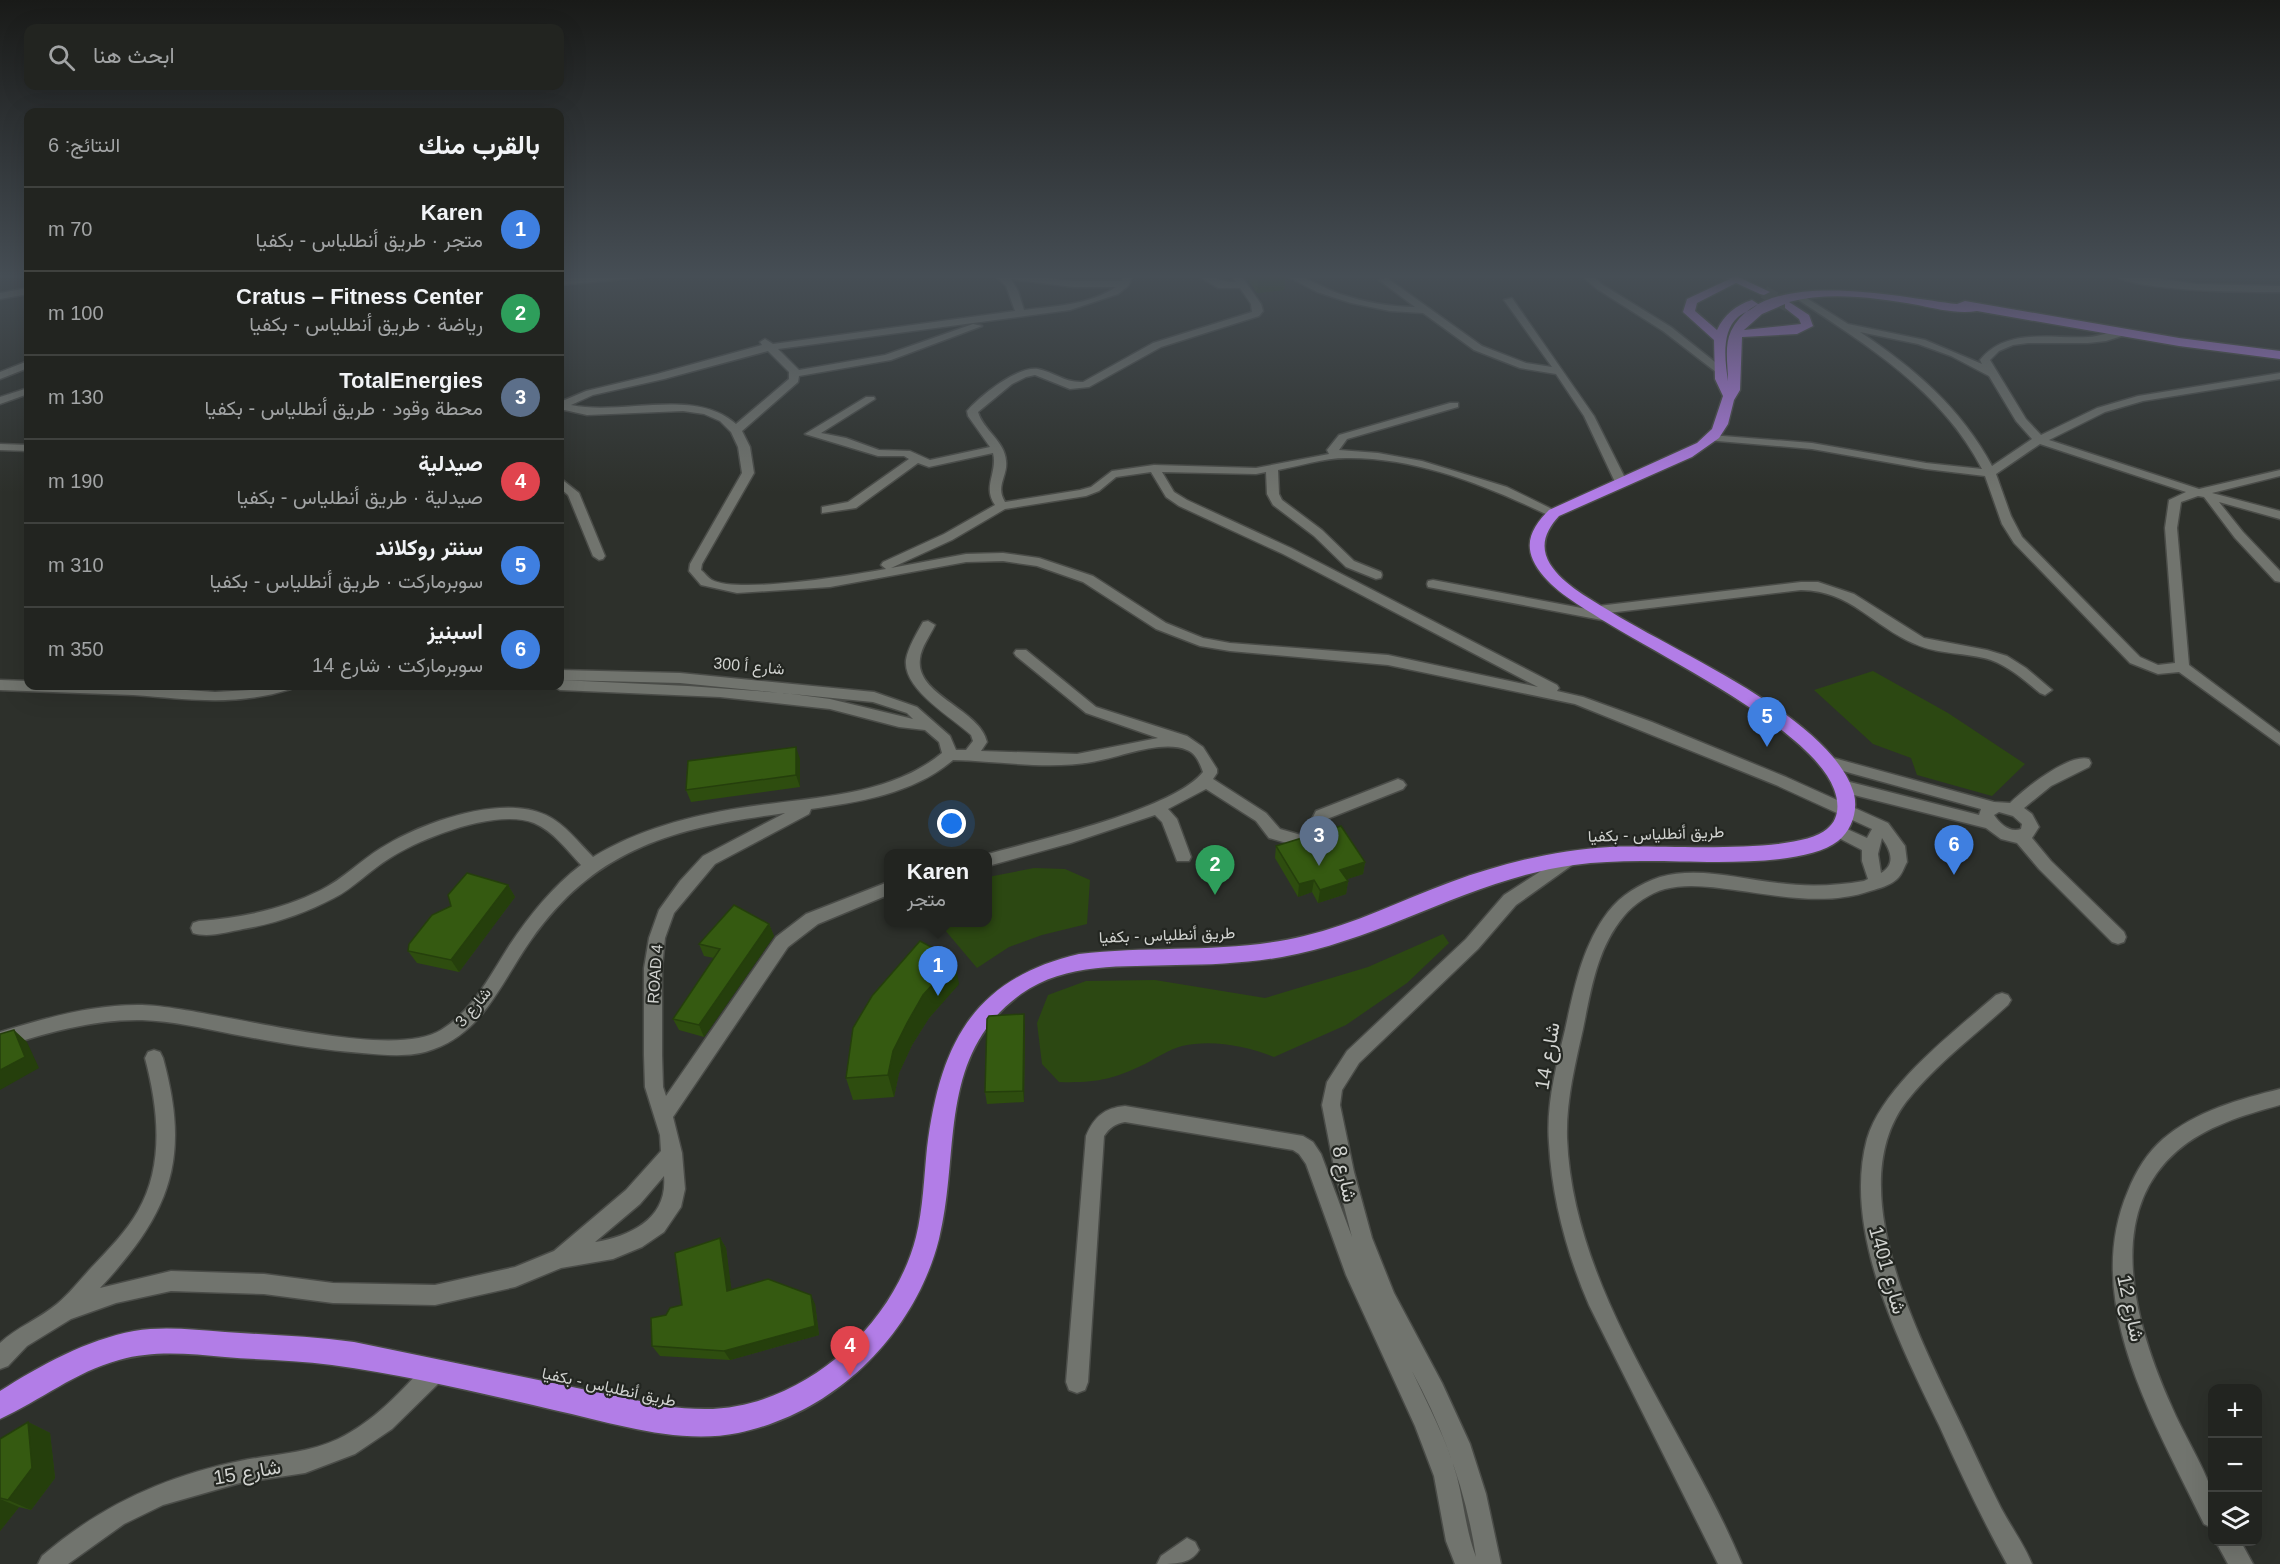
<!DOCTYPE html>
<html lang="ar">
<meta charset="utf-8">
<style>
:root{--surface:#222420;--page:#2a2c29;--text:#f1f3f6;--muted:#a2a4a5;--line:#3f413e;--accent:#c8a5ef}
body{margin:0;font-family:Helvetica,Vazirmatn,sans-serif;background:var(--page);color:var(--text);direction:rtl}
.controls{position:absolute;right:18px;bottom:18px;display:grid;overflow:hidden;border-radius:12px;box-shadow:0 6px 24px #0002}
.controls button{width:54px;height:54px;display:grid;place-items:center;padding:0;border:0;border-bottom:2px solid var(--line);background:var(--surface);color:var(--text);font:30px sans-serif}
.you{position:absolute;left:952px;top:824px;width:21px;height:21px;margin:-15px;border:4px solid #fff;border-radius:50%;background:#1a73e8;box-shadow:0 0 0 9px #1a73e833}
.badge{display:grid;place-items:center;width:39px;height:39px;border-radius:50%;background:var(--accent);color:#fff;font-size:20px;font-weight:700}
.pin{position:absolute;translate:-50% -50px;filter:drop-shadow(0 2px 3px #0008)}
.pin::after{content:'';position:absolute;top:32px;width:21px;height:18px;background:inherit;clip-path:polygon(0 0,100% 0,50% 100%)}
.popup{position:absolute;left:884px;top:849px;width:108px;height:78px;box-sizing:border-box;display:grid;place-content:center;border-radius:12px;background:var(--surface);filter:drop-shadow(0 2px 4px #0005);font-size:20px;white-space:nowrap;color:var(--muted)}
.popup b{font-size:22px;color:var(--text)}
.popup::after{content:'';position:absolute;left:50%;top:100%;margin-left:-12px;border:12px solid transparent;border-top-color:var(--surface)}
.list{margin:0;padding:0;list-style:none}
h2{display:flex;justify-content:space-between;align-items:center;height:78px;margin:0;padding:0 24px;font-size:26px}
h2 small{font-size:20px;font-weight:400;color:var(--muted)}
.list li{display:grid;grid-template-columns:39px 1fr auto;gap:18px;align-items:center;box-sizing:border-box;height:84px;padding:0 24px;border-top:2px solid var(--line)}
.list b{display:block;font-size:22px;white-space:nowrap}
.list p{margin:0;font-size:20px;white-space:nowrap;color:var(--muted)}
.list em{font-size:20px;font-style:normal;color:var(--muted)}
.icon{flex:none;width:33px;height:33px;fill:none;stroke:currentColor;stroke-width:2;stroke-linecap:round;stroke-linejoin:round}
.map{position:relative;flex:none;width:2280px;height:1564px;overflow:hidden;direction:ltr}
.search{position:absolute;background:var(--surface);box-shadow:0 6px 24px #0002;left:24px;top:24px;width:540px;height:66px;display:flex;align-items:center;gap:15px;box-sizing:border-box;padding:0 21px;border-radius:12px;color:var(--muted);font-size:22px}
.panel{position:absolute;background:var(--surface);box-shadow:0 6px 24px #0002;left:24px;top:108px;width:540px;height:582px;border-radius:12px;direction:rtl}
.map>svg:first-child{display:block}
.green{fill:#2c4812}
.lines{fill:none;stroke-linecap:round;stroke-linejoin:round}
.highway-tunnel{stroke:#464844;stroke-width:13;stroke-dasharray:13 6;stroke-linecap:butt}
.minor-casing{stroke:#4a4c48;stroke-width:3}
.highway-casing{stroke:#4a4c48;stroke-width:3}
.minor{fill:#71746e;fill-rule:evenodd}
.highway{fill:#b27de7;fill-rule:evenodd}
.wall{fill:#2e4d0f}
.shaded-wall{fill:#253f0c}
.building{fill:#355a11;stroke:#253f0c;stroke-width:1.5}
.labels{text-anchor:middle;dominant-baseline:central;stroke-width:4.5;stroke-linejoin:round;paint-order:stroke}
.street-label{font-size:16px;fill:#d1d3d0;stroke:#232621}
.near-street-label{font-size:20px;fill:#d1d3d0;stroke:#232621}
</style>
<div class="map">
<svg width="2280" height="1564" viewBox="0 0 2280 1564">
<rect width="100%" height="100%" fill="#2d302b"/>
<path class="green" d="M1873 671 1948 713 2025 764 1992 796 1917 775 1911 758 1873 744 1814 690Z
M1034 868 1065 869 1090 880 1087 924 1042 935 1009 947 977 968 939 923 988 922V877Z
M1443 934 1449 943 1407 983 1346 1025 1274 1057C1247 1046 1212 1039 1182 1046 1170 1049 1156 1058 1145 1064 1112 1080 1095 1083 1059 1082L1042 1064 1037 1023 1048 995 1086 981 1155 980 1265 998 1368 967Z"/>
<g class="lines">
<path class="highway-tunnel" d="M1764 292 1789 306"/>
<g class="minor-casing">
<path id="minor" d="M618 274H650L645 277 560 285V279Z
M993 274H1012L1073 281H1122L1124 274H1134L1128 286 1118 294 1070 310 778 349 799 370 885 355 973 324 982 326 891 360 799 376 798 382 742 431 750 447 754 473 702 564 701 570C705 573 708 578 712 580 739 594 853 575 886 569L881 565 883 562 944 534 995 505C982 487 998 472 993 453L929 467 918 463 856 508 822 513V507L848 502 909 459 904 456H878L805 434 866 397H874L875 399 821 433 846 438 879 450 910 451 930 460 990 447 968 416 967 411C980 396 1017 366 1038 369 1054 372 1065 383 1083 382L1153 343 1252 312 1251 304 1240 288H1218L1195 274C1211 273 1220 283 1236 282L1230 274H1240L1261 304 1263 311 1259 316 1161 347 1089 387 1070 389 1035 375 1026 377 1012 384 978 412C983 430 1005 441 1006 461 1008 476 995 486 1005 502L1080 490 1091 487 1112 471 1154 465 1256 468 1329 454 1327 450 1339 435 1450 403H1458V407L1347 439 1339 450 1378 453 1422 461 1507 487 1560 513 1554 517 1550 516C1487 486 1417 457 1346 458 1324 458 1300 466 1278 470L1279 494 1282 500 1322 530 1354 561 1381 572 1382 575 1381 578 1376 579 1346 567 1314 536 1273 505 1267 494 1266 472 1256 474 1162 472 1174 492 1187 500 1291 548 1557 685 1559 688 1557 691 1583 697 1652 722 1786 777 1888 823 1905 846 1907 862C1904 867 1902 875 1897 879 1889 886 1880 888 1870 891 1827 906 1779 896 1735 890 1713 887 1687 883 1665 889 1650 893 1634 904 1624 916 1597 948 1591 990 1583 1029 1575 1065 1566 1101 1567 1138 1573 1293 1685 1426 1742 1564H1718L1589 1305C1567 1254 1552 1199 1549 1143 1546 1105 1556 1067 1565 1030 1574 989 1582 946 1608 912 1621 895 1640 884 1660 877 1698 866 1740 879 1778 883 1807 887 1835 886 1864 881L1868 879 1862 861V850L1833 835 1830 831 1833 827 1838 825 1867 838 1872 829 1776 785 1575 704 1388 665 1230 651 1200 646 1156 629 1083 582 1037 566 1003 561 966 562 830 587 737 593 701 585 689 571 690 564 742 473 738 447 731 432 720 421 704 414 683 411 587 415 560 409V402L586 391 657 374 762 345 760 342 765 339 773 344 1015 311 1006 286ZM1011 279 1073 287H1116C1089 305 1055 306 1024 310L1018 291ZM768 351 789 372V379L736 424C695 387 622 416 571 405L593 395 664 379ZM1151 472 1166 497 1179 506 1283 554 1538 687 1388 655 1230 643 1203 638 1166 623 1093 576 1039 558 1003 553 966 554 891 568 952 540 1005 509 1086 496 1099 491 1116 477ZM1882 838C1891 851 1896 864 1881 873L1878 854Z
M1283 274C1302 273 1322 288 1340 294 1364 302 1390 307 1415 307L1379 280 1387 278 1482 346 1526 363 1552 367 1504 300 1512 298 1594 416 1627 482 1621 486 1615 482 1584 416 1556 374 1520 368 1474 350 1423 313 1390 311 1351 303 1317 292Z
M1580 274H1590L1603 285 1671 327 1725 370 1716 372 1663 331 1597 289Z
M1715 274H1748L1736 282Z
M2111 274H2127L2197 284 2280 286V292C2246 292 2136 292 2111 274Z
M28 288V294L0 299V293Z
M1800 294 1848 324 1925 340 1982 364 1980 360C2006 327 2051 339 2088 337 2100 337 2114 329 2125 331V335L2106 341 2088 343H2028L2013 345 1999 351 1990 360 2026 419 2041 435 2097 408 2138 396 2280 373V379L2143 401 2105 412 2049 440 2199 489 2280 470V476L2212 493 2280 511V519L2219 502 2243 532 2280 571V582L2275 581 2235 538 2204 497 2198 496 2181 502 2177 528 2189 665 2280 733V745L2179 672 2158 674 2130 663 2014 543 2002 524 1985 476 1926 469 1812 449 1706 440 1704 438 1710 435 1812 443 1926 463 1982 469C1942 391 1868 346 1797 299V295ZM1860 332 1918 344 1951 356 1989 376 2016 421 2032 439 1992 466C1961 408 1914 368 1860 332ZM2040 444 2186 492 2169 500 2165 528 2175 663 2158 665 2140 657 2022 537 2011 516 1996 474Z
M28 361V368L0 379V372Z
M28 388V394L0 404V397Z
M0 444 28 445V451L0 450Z
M560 478 579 493 605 556 603 559 599 560 593 556 568 495 560 488Z
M1433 580 1592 610 1598 606 1801 582H1818L1854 594 1924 638 1987 650 2007 656 2026 668 2052 690 2045 695 2040 693C2025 681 2010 667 1991 660 1966 652 1939 655 1915 644 1872 626 1852 591 1801 590L1608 613 1614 617 1607 621 1428 587 1427 584 1428 581Z
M928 621 935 625C930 636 921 647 920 659 915 695 980 709 987 742L981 751 1077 754 1158 738 1086 713 1016 656 1014 653 1016 650H1026L1096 707 1187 736 1203 747 1217 769V773L1213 779 1266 813 1280 829 1301 835 1317 830 1311 821 1316 811 1398 779 1403 781 1406 785 1403 789 1327 819 1333 831 1329 838 1301 847 1269 838 1256 821 1206 789 1168 809 1177 819 1191 857 1189 861H1177L1162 822 1155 815 1071 843 988 866V854C1037 840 1173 810 1203 772 1200 764 1196 753 1187 750 1161 739 1119 758 1092 762 1047 770 999 761 953 760 915 793 860 802 811 809L809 814 715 864 674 913 665 938 662 968V1055L663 1087 666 1096 776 937 806 914 888 882V895L818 924 788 947 673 1117 682 1153 685 1189 681 1207 664 1232 642 1247 613 1259 561 1268 515 1287 435 1305 333 1303 264 1294 171 1291 116 1303 71 1319 27 1346 8 1366 0 1369V1343C17 1327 39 1319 57 1304 69 1294 80 1280 91 1268 108 1250 126 1232 138 1211 165 1164 158 1107 145 1058L148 1052 154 1050 160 1052 163 1058C191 1160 170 1213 100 1288L171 1271 264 1274 333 1283 435 1285 515 1267 554 1251 626 1190 661 1151 660 1135 645 1087 644 1055V968L649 938 659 910 680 881 703 856 785 813C677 828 598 845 531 940 502 981 484 1031 434 1049 412 1058 385 1055 362 1053 318 1050 275 1042 232 1034 203 1028 172 1021 142 1020 95 1019 45 1033 0 1048V1032C45 1018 94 1004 142 1005 210 1007 388 1063 441 1030 473 1010 490 976 509 946 529 916 552 887 581 865 567 850 553 831 534 823 497 808 421 838 390 858 370 870 354 888 334 898 306 913 274 924 243 929 228 932 208 938 193 933L191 928 193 923 199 921C242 918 283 909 321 890 343 879 360 861 381 848 421 823 500 794 546 815 565 824 578 842 593 857 637 830 689 816 740 808 806 797 888 798 942 753L939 742 925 730 899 727 830 709 720 697 560 690 553 686H560V680L688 686 784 693 830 699 913 719 907 713 873 702 680 683 560 680V670L680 673 874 692 917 707 950 736 956 750H966L973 741 971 735C952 717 903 690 906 660 908 647 917 633 923 622ZM664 1176C668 1218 631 1236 595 1242L640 1204Z
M0 680 28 681V686H130L215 692 250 690 272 686H293L291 689C235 707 189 699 133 695 88 693 44 692 0 690Z
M1830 757 1994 802 2010 803C2024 789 2069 753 2089 759L2091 763 2089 767 2051 786 2024 808 2032 814 2039 827 2032 838 2051 861 2124 932 2126 937 2124 942 2118 944 2112 942 2039 869 2017 843 2001 839 1986 828 1846 793 1841 791 1838 787 1841 783 1846 781 1979 815 1981 809 1825 766 1823 762ZM1999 812 2013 816 2022 824 2021 829C2010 833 2000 824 1994 815Z
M1569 853 1575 855 1577 859 1575 863 1516 905 1478 949 1359 1063 1342 1090 1340 1105 1354 1172 1372 1238 1394 1293 1442 1383 1470 1444 1486 1494 1501 1564H1455L1446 1541 1434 1476 1415 1426 1346 1275 1306 1164 1299 1154 1293 1150 1125 1122C1115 1124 1110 1127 1104 1136L1088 1382 1085 1390 1077 1393 1069 1390 1066 1382 1086 1136C1094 1117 1104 1108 1125 1106L1303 1136 1313 1142 1321 1154 1352 1237 1335 1172 1322 1105 1327 1082 1347 1051 1466 939 1504 895ZM1412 1371C1444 1430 1466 1491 1476 1557 1466 1531 1464 1504 1457 1477 1447 1440 1428 1405 1412 1371Z
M2002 993 2008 995 2011 1000 2008 1005C1974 1036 1934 1066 1906 1102 1843 1185 1914 1326 1952 1406 1969 1440 1984 1475 2001 1508 2011 1527 2024 1544 2032 1564H2007C1982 1519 1960 1472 1939 1425 1900 1344 1842 1231 1867 1139 1883 1085 1954 1032 1996 995Z
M2280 1089V1105C2244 1115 2206 1126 2177 1151 2102 1216 2137 1329 2171 1405 2183 1434 2202 1462 2212 1492 2215 1501 2213 1518 2212 1528L2204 1524 2197 1510C2151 1415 2082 1298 2128 1191 2136 1171 2147 1153 2163 1139 2196 1111 2240 1099 2280 1089Z
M435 1360 443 1363 446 1371 443 1379 392 1429 355 1454 305 1473 240 1483 163 1505 124 1524 68 1564H38L42 1556C100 1506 165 1476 240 1461 273 1454 306 1454 338 1439 373 1422 401 1392 427 1363Z
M1187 1538 1195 1542 1199 1550C1191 1564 1175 1564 1157 1564L1161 1556Z
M2216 1542H2241L2253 1564H2228Z"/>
</g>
<g class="highway-casing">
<path id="highway" d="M1736 276 1770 292 1764 295 1760 294 1736 283 1697 303 1695 311 1717 330C1724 315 1736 305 1752 300L1758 304C1752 310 1744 312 1738 317 1721 332 1725 361 1728 381 1728 365 1724 346 1731 331 1764 265 1901 298 1957 304L1965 301 2179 338 2280 351V359L2179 346 1977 311C1958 314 1937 309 1918 305 1876 298 1831 291 1789 302L1809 315 1813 326 1797 334 1742 337 1740 390 1734 400 1728 424 1719 438 1692 457 1559 516C1546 530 1539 546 1550 564 1563 585 1592 600 1613 613 1677 653 1833 719 1854 794 1858 811 1852 830 1838 841 1801 870 1688 860 1641 861 1618 861 1596 862 1574 865 1471 879 1384 939 1282 957 1247 963 1211 965 1176 965 1124 967 1066 962 1021 994 936 1056 961 1152 939 1239 915 1334 835 1413 738 1433 678 1445 613 1423 554 1410 480 1393 407 1375 332 1365 296 1360 260 1360 225 1357 189 1354 155 1350 119 1360 75 1372 41 1400 0 1419V1391C41 1365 86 1340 134 1331 165 1326 194 1330 225 1332 268 1335 311 1336 354 1342L664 1406C688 1409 713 1411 737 1406 819 1391 895 1319 916 1237 923 1209 924 1177 927 1148 940 1045 972 979 1079 954 1153 945 1230 954 1304 936 1355 924 1402 900 1451 882 1503 863 1556 850 1610 847 1656 844 1796 856 1827 829 1840 819 1839 802 1834 789 1810 726 1652 653 1593 614 1572 601 1544 584 1533 560 1524 540 1535 524 1549 510L1697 443 1712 429 1723 396 1715 379 1714 340 1683 312 1687 299ZM1785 304V308L1799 319 1801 324 1744 330 1762 314Z"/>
</g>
<use href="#minor" class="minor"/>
<use href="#highway" class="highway"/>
</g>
<path class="wall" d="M1244 274H1283L1285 276 1284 290 1257 293Z
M800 759V787L691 802 686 790Z
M1276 846 1365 862 1363 874 1347 879 1348 881 1346 894 1318 903 1312 892 1298 897 1275 858Z
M508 885 515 897 459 972 417 963 408 951Z
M769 924 774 936 704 1037 679 1030 673 1019 714 958 704 956 699 944Z
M959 984 929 1018 912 1045 899 1073 894 1097 853 1100 846 1078Z
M1025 1026 1024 1102 987 1104 985 1092Z
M720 1238 726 1248 731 1290 815 1304 819 1335 730 1360 660 1356 652 1346 666 1315 682 1305Z
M28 1422 50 1433 55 1478 31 1510 19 1507 0 1531V1439Z"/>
<path class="shaded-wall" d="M1285 276 1284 290 1257 293 1258 279Z
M796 747 800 759V787L796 775Z
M1365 862 1363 874 1338 882 1340 870Z
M1314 880 1312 892 1298 897 1299 884Z
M1348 881 1346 894 1318 903 1320 890Z
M508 885 515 897 459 972 451 960Z
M769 924 774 936 704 1037 699 1025Z
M955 960 959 984 929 1018 912 1045 899 1073 894 1097 888 1075 893 1051 907 1023 923 995Z
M1024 1014 1025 1026 1024 1102 1023 1091Z
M14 1030 27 1042 39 1068 0 1090V1070Z
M720 1238 726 1248 733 1301 727 1291Z
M811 1295 815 1304 819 1335 730 1360 724 1351Z
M28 1422 50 1433 55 1478 31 1510 8 1500Z
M0 1499 19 1507 0 1531Z"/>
<path class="building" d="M1255 274H1283L1285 276 1258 279Z
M796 747V775L686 790 688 761Z
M1341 826 1365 862 1340 870 1348 881 1320 890 1314 880 1299 884 1276 846Z
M467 873 508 885 451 960 408 951 409 944 432 915 451 906 448 895Z
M734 905 769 924 699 1025 673 1019 720 949 699 944Z
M920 941 955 960 923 995 907 1023 893 1051 888 1075 846 1078 853 1028 872 996Z
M1024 1014 1023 1091 985 1092 987 1019 989 1016Z
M14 1030 25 1057 0 1070V1034Z
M720 1238 727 1291 768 1279 811 1295 815 1326 724 1351 652 1346 651 1318 666 1315 670 1308 682 1305 675 1253Z
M28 1422 32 1468 8 1500 0 1498V1439Z"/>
<linearGradient id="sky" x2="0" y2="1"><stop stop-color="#191a18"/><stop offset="0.56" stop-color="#464e55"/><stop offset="1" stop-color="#464e55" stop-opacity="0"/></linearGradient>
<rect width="2280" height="493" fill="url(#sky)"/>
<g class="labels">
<g class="street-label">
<text transform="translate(749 666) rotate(5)">شارع أ 300</text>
<text transform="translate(1656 834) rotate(-2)">طريق أنطلياس - بكفيا</text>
<text transform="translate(1167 935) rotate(-2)">طريق أنطلياس - بكفيا</text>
<text transform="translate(655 974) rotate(-86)">ROAD 4</text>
<text transform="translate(473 1007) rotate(-50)">شارع 3</text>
<text transform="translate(609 1387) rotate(12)">طريق أنطلياس - بكفيا</text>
</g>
<g class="near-street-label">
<text transform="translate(1547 1056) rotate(-80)">شارع 14</text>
<text transform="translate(1345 1174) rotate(78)">شارع 8</text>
<text transform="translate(1888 1270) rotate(74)">شارع 1401</text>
<text transform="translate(2131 1308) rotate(78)">شارع 12</text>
<text transform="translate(247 1472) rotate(-10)">شارع 15</text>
</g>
</g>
</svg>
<div class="controls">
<button>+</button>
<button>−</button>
<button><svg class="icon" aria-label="layers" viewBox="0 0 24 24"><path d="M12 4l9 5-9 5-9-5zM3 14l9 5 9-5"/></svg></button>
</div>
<div class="you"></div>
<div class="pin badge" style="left:938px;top:996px;background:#3f7fe0">1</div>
<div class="popup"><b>Karen</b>متجر</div>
<div class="pin badge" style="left:1215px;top:895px;background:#2e9e5b">2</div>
<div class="pin badge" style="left:1319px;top:866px;background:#5c6f8a">3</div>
<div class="pin badge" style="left:850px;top:1376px;background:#e0444e">4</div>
<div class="pin badge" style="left:1767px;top:747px;background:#3f7fe0">5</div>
<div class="pin badge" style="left:1954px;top:875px;background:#3f7fe0">6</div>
<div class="search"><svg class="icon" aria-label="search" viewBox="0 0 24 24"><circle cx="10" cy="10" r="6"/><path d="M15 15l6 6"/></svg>ابحث هنا</div>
<section class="panel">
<h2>بالقرب منك<small>النتائج: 6</small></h2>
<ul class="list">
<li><span class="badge" style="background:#3f7fe0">1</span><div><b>Karen</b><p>متجر · طريق أنطلياس - بكفيا</p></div><em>70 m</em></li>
<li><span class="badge" style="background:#2e9e5b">2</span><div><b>Cratus – Fitness Center</b><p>رياضة · طريق أنطلياس - بكفيا</p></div><em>100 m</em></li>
<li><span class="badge" style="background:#5c6f8a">3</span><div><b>TotalEnergies</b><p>محطة وقود · طريق أنطلياس - بكفيا</p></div><em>130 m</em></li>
<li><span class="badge" style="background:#e0444e">4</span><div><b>صيدلية</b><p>صيدلية · طريق أنطلياس - بكفيا</p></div><em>190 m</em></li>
<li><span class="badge" style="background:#3f7fe0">5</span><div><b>سنتر روكلاند</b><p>سوبرماركت · طريق أنطلياس - بكفيا</p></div><em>310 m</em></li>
<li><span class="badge" style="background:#3f7fe0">6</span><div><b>اسبنيز</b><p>سوبرماركت · شارع 14</p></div><em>350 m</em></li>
</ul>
</section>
</div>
